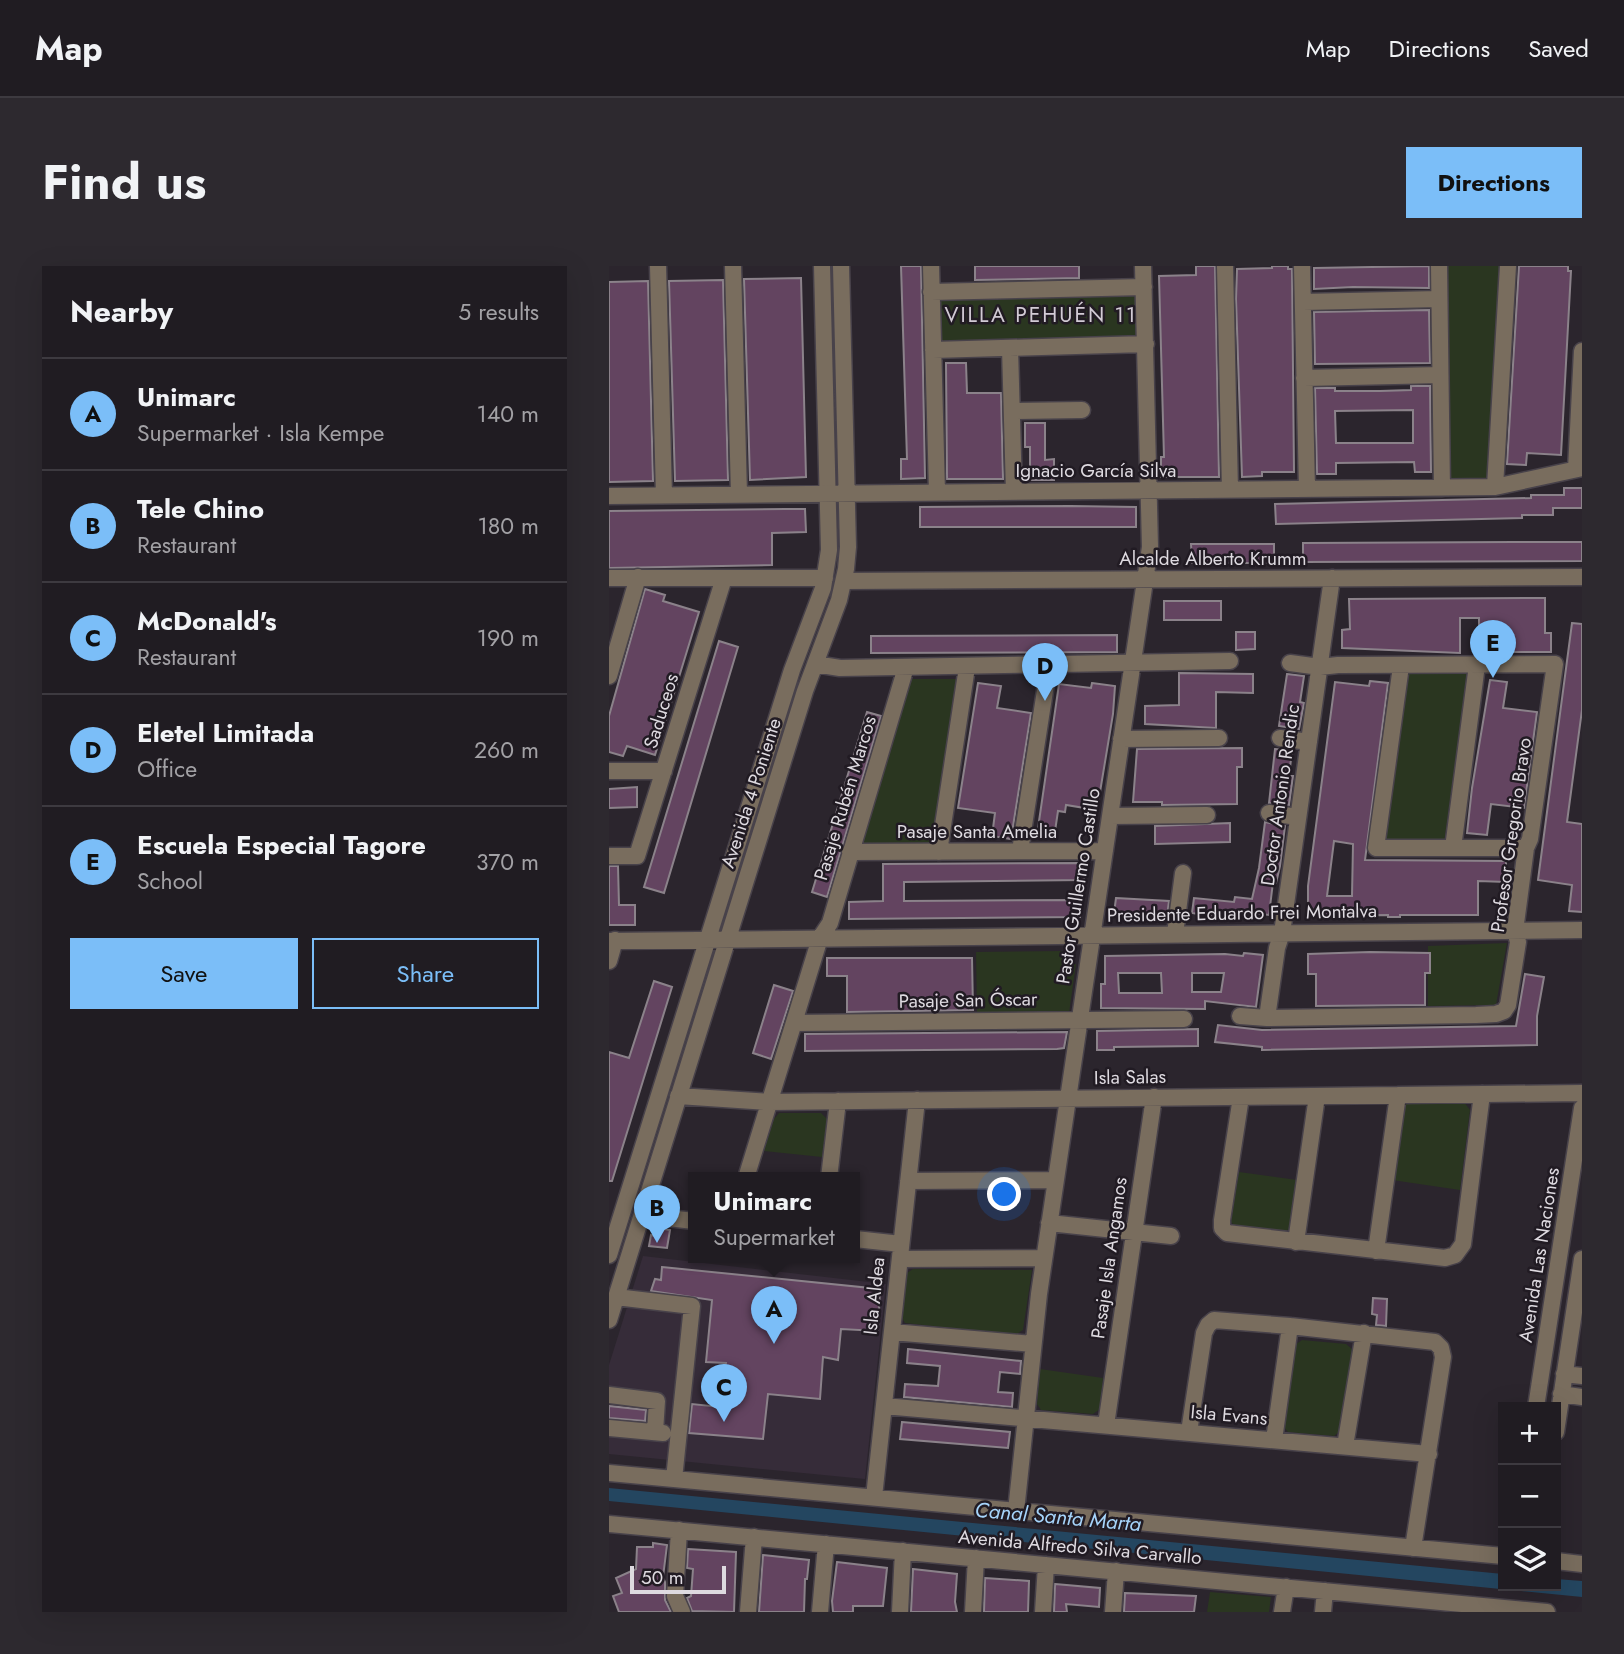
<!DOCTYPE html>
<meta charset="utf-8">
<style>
:root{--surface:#201c22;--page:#2d292f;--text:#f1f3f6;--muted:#a2a1a5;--line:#3d3a40;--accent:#7bbef8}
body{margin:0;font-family:Jost,sans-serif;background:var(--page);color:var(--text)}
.controls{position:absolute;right:21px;bottom:21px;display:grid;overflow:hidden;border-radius:0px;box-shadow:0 7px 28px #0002}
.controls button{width:63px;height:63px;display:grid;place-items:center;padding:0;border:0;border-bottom:2px solid var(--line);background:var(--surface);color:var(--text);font:35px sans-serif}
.scale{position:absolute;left:21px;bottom:18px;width:96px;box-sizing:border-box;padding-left:7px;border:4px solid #dedae0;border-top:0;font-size:19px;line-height:24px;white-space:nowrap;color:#dedae0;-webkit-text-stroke:5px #211b23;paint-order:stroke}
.you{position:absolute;left:396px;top:929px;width:24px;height:24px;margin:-18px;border:5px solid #fff;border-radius:50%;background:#1a73e8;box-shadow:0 0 0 10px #1a73e833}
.badge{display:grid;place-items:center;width:46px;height:46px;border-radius:50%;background:var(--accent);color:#111;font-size:23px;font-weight:700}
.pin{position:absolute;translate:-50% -58px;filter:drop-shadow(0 2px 4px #0008)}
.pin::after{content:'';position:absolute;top:37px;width:24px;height:21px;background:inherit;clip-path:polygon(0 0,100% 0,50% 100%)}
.popup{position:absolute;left:79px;top:906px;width:172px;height:91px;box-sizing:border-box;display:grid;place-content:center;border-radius:0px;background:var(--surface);filter:drop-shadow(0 2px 5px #0005);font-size:23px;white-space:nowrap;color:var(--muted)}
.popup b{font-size:26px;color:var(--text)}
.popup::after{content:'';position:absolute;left:50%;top:100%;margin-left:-14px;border:14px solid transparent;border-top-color:var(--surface)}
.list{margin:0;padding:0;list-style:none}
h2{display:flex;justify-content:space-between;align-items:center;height:91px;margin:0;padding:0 28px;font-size:30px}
h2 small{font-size:23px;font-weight:400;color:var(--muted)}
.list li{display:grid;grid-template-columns:46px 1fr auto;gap:21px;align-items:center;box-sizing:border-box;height:112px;padding:0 28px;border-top:2px solid var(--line)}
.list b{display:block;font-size:26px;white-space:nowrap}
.list p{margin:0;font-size:23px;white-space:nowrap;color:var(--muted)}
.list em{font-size:23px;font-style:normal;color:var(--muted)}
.actions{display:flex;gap:14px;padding:21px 28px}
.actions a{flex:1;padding:16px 0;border:2px solid var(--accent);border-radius:0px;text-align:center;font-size:24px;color:var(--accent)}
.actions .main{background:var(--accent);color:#111}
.icon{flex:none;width:38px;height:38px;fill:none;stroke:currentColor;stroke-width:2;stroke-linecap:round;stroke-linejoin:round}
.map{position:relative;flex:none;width:973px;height:1346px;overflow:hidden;border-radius:0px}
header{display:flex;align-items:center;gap:42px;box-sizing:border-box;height:98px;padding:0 35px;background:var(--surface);border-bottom:2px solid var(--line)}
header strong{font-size:33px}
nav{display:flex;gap:38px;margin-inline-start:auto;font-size:24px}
.intro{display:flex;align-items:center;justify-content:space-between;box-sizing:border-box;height:168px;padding:0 42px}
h1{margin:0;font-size:49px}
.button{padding:18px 32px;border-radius:0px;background:var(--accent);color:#111;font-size:24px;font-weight:700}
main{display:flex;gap:42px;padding:0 42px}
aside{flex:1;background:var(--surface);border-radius:0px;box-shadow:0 7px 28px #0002}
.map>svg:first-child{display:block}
.built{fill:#362c39}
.green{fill:#2a3620}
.water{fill:#244660}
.building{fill:#634460;stroke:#8b828a;stroke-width:2;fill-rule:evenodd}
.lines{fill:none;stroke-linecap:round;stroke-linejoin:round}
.minor-casing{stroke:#48424a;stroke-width:19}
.minor{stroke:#796d5e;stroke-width:16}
.labels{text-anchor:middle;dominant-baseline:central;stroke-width:5;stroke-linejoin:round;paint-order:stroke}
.street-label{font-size:19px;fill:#dedae0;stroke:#211b23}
.neighbourhood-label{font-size:21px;letter-spacing:2px;fill:#d2cbd5;stroke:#211b23}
.water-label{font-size:21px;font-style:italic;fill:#a6d4fa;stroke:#211b23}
</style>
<header>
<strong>Map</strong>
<nav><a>Map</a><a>Directions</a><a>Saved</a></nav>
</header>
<div class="intro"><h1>Find us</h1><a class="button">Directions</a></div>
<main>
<aside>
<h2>Nearby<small>5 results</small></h2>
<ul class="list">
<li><span class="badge">A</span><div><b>Unimarc</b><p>Supermarket · Isla Kempe</p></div><em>140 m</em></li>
<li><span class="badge">B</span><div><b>Tele Chino</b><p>Restaurant</p></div><em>180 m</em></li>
<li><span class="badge">C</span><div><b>McDonald's</b><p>Restaurant</p></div><em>190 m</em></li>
<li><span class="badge">D</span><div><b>Eletel Limitada</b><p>Office</p></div><em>260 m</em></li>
<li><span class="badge">E</span><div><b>Escuela Especial Tagore</b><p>School</p></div><em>370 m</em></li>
</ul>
<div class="actions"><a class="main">Save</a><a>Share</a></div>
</aside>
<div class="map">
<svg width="973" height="1346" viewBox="0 0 973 1346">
<rect width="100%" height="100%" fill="#2b252d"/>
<path class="built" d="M34 990 277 1018 256 1213 0 1188V1099Z"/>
<path class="green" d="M834 0H891L880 215 837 214Z
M525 25 528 30V70L331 79 327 33Z
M798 407H859L835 577 773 576Z
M301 413H350L324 578 251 580Z
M898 677 887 739 819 740V680Z
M456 685 459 698H467L460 747 368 746 367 686Z
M799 836H855L861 844 851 924 783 914 793 843Z
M170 847H212L218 853 213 891 155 885 165 853Z
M630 906 688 914 680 963 674 967 628 962 622 956Z
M304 1003 423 1004 414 1064 406 1069 296 1057 293 1052 298 1007Z
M693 1074 737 1078 743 1083 731 1165 725 1170 679 1166 674 1160 686 1079Z
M431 1103 494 1112 491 1143 484 1148 432 1144 428 1138Z
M601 1326 662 1331 660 1346H598Z"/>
<path class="water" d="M0 1222 894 1308V1320H947V1313L973 1315V1331L0 1235Z"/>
<path class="building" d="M292 0H312L316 212 292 213V193H298Z
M366 0H470V12L366 14Z
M587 0H606L610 211H552V191H555L550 10 587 9Z
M663 0H679V3H683L685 206H653V210L633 211 627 33 628 3 663 2Z
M820 0V22L744 21 705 23V2Z
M910 0H959V5H962L952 189 918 187 917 199 898 198Z
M192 12 197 211 141 214 135 13Z
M114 14 119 214 66 215 60 15Z
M39 15 44 215 0 216V16Z
M820 44 821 97 706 98 705 46Z
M337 97H357L358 127H392L394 213H338Z
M802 120H821L822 206H806L805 196 727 197V208H708L706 122H726V125H771L802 124ZM804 144V177H727L726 145Z
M416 157H436V194L445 193V214H421V181H416Z
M955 222H973V242H944V249H913V252L667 258 666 238 922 232V229H955Z
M462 240 527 241V261H311V241Z
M176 243H196L197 266 163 267V299L0 302V245Z
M905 276H973V295L694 296V277Z
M582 278H665V297H583Z
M36 323 56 329 54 335 90 346 46 489 18 480 14 490 0 486V450Z
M936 332V367H942V386H870V352H851V387L733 382V364L741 363 740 333Z
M555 335H612V354H555Z
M963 357 973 358V444L958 556 973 558V646L960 645 963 619 929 614Z
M627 366H646V383L627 384Z
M508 369V386L262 387V370Z
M110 375 129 381 55 627 35 621Z
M570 407 644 408V427L607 426V462L536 458V440L570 439Z
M678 408 695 410 691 436 695 437 690 463 670 460Z
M881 414 898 416 894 442 928 446 915 542 882 538 878 569 858 567 863 522Z
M761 415 779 417 756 594 897 595V616L869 615V649H791V651H779V649L699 650V620L726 416 760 420ZM725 575 744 578 743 630H718Z
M369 417 392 420 388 442 422 447 402 573 383 570 386 547 349 542Z
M483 417 506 420 504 448 488 544 457 539 456 546 449 545 445 572 428 569 450 418 482 422Z
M258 446 272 450 218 631 203 626Z
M633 482V501H628V538L553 539V536H524L528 483Z
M666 483 683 485 680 510H684L680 539 660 537Z
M28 521V541L0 542V523Z
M656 556 676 560 671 600 667 617 664 616 660 649 633 646V649L607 645 606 651 583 647 585 632 625 636 626 631 643 633 650 602Z
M621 557V576L546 578V560Z
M475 597V614L295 616V635L471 634V651L240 653V636L274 635V598Z
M0 600H9L10 639H26V659H0Z
M507 632 560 635 558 650 531 648V651L505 647Z
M761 686 821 687V707H816V739L707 740V708H699V688Z
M635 687 654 689 647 741 596 735V743L492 742V718H496V690L616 688 634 690ZM509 707H552L553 727H510ZM583 707H615L612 726H583Z
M218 692H363L364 744 238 746V710H218Z
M916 708 935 711 928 750V779L653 784V781L606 776 609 759 653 764 907 760Z
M45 715 63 721 3 915H0V786L20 792Z
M165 719 184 725 162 793 144 787Z
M589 763V780L505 781V784H488V765Z
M458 766 455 782 448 783 196 785V768Z
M47 962 61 964 58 982 40 980 42 969 46 970Z
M53 1001 271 1023 269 1065 232 1063 229 1094 214 1091 211 1133 159 1128 154 1173 80 1167 83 1138 111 1141 117 1097 97 1096 103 1034 42 1025 46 1013 52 1014Z
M764 1032 778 1033 777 1060 767 1059 768 1049 763 1048Z
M299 1083 412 1095 411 1108 391 1106 389 1126 404 1127 403 1141 295 1131 296 1118 329 1120 331 1100 298 1097Z
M0 1140 37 1144 36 1155 0 1152Z
M293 1156 401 1166 399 1182 291 1173Z
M44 1277 58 1279 54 1311 56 1316V1334L62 1346H10L4 1330 13 1327 7 1312 27 1303 28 1281H44Z
M79 1283 127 1286 125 1346 83 1345 78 1332 82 1330 84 1303 78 1302Z
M154 1289 200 1294 198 1313H196L195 1346H150Z
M228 1296 278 1302 274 1340H244V1346H224L223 1335Z
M304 1303 348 1308 346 1336 348 1346H302Z
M376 1312 420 1315 419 1346H375Z
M446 1318 491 1322 490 1341 457 1338 458 1346H445Z
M516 1327 587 1330 585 1346H515Z"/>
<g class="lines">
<g class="minor-casing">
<path id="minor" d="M49 0 55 229
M124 0 130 228
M322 0 328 226
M616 0 621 224
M693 0 698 223
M830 0 833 222
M322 26 535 21
M694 36 830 33
M401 82 405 226
M324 84 537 78
M695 112 831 109
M403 145 473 144
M967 203 973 85
M886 221 899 0
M0 230 886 221 973 202
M0 312H216
M235 315 973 311
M206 398 231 402 621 395
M792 400 767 582H917
M0 410 29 311
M671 472 700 476
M512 473 610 472
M0 505H55
M660 547 689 551
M501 550 598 549
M844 582 868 399
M411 585 440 399
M241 586 496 585
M330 586 358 401
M0 590H28L115 312
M566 668 574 607
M0 675 973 664
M0 695 6 674
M631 750 658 752 867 749 887 748 895 745 899 739 909 676 906 665 917 582 921 573 946 398 729 399 711 401 681 397
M658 752 668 682 673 667 723 312
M185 757 575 753
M69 830 161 836 973 827
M632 831 613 954V962L618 967 836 992 846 989 854 978 873 828
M137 912 211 672 221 657 297 401
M220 912 229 835
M299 915 447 914
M33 949 85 955
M440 957 562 970
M246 973 292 978
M687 976 708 830
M767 985 789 829
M0 989 183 404 214 322 220 284 213 0
M291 993 435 992
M7 1031 83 1040 65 1213
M0 1054 196 425 230 334 237 303 239 281 232 0
M283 1066 424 1078
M955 1108 973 1110
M952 1128 973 1131
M0 1129 48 1135 46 1166
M275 1140 820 1188
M927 1141 973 842
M497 1159 545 831
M0 1162 54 1167
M580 1166 595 1067 599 1059 605 1054 681 1060 826 1076 832 1082 834 1091 804 1282
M947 1166 973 993
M665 1174 681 1060
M736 1180 755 1067
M0 1207 894 1290
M265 1231 308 834
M407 1245 430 1028 541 281 534 0
M0 1258 938 1346
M70 1264 66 1330 73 1346
M947 1295 973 1298
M139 1346 145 1271
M211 1346 217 1278
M291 1346 294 1285
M364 1346 367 1292
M434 1346 437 1299
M504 1346 507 1305
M673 1346 677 1321
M714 1346 716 1325"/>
</g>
<use href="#minor" class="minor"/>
</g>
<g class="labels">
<g class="street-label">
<text x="487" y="204">Ignacio García Silva</text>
<text x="604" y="292">Alcalde Alberto Krumm</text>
<text transform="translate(52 445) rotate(-73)">Saduceos</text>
<text transform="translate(142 527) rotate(-72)">Avenida 4 Poniente</text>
<text transform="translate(671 529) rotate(-82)">Doctor Antonio Rendic</text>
<text transform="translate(236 532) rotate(-73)">Pasaje Rubén Marcos</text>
<text x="368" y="565">Pasaje Santa Amelia</text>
<text transform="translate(902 569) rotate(-82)">Profesor Gregorio Bravo</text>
<text transform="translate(469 620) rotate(-81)">Pastor Guillermo Castillo</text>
<text transform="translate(633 647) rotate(-1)">Presidente Eduardo Frei Montalva</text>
<text transform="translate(359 734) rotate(-1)">Pasaje San Óscar</text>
<text transform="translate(521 811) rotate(-1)">Isla Salas</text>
<text transform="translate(930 989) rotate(-81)">Avenida Las Naciones</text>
<text transform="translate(500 992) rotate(-82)">Pasaje Isla Angamos</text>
<text transform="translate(265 1030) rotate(-84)">Isla Aldea</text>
<text transform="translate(620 1149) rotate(5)">Isla Evans</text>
<text transform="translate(471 1281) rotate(5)">Avenida Alfredo Silva Carvallo</text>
</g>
<g class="neighbourhood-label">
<text x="432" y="49">VILLA PEHUÉN 11</text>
</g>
<g class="water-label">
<text transform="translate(449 1251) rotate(5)">Canal Santa Marta</text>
</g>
</g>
</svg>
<div class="controls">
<button>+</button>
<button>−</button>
<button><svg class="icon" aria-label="layers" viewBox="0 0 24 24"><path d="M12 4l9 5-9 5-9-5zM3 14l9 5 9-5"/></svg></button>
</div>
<div class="scale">50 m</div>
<div class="you"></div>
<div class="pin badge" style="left:165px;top:1078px">A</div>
<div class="popup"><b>Unimarc</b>Supermarket</div>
<div class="pin badge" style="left:48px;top:977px">B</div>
<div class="pin badge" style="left:115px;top:1156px">C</div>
<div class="pin badge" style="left:436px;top:435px">D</div>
<div class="pin badge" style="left:884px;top:412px">E</div>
</div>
</main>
